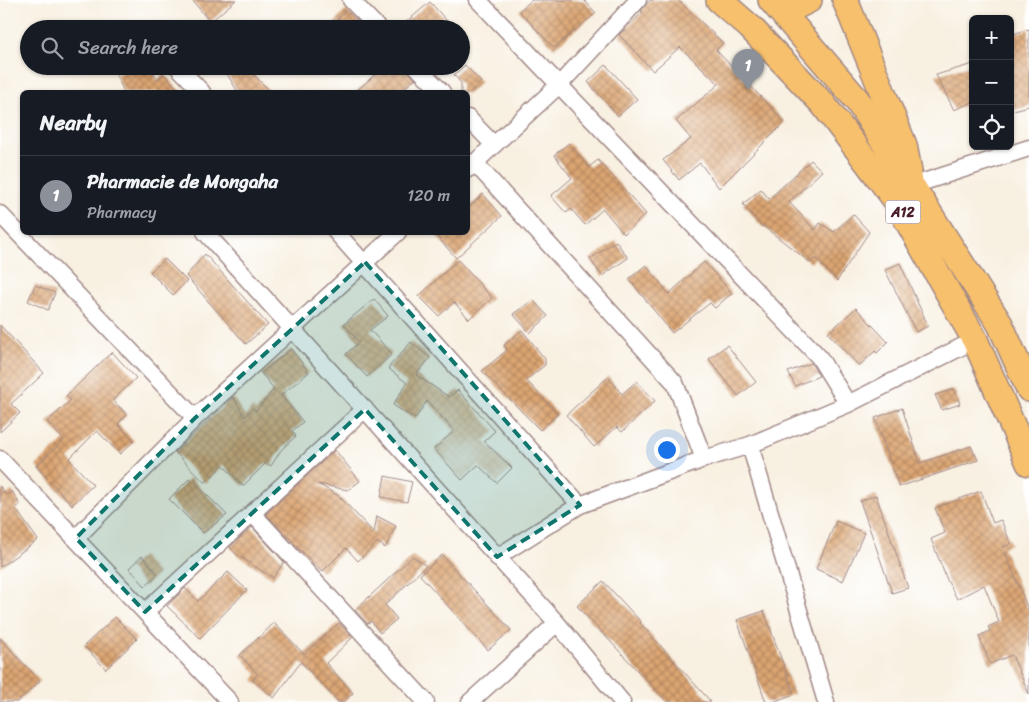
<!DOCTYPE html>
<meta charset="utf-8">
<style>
:root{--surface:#171b24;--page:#242831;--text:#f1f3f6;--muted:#9ea1a6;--line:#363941;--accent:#8c9099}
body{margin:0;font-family:Sriracha,sans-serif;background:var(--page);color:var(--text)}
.controls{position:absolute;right:15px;top:15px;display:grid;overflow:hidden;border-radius:8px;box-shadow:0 1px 4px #0004}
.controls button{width:45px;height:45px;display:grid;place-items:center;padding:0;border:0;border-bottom:1px solid var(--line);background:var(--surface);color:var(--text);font:25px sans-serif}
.you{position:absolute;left:666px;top:449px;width:18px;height:18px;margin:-12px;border:4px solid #fff;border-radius:50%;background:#1a73e8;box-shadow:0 0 0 8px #1a73e833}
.badge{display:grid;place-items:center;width:32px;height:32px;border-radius:50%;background:var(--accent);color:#fff;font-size:16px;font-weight:700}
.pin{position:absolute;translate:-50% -41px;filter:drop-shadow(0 1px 2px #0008)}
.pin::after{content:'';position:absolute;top:26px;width:18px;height:15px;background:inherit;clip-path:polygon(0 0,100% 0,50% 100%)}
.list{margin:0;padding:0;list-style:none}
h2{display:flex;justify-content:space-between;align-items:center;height:65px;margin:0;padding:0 20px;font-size:21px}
h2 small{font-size:16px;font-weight:400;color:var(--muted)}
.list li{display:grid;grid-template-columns:32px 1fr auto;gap:15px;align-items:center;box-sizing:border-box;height:80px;padding:0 20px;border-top:1px solid var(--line)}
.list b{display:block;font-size:19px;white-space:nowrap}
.list p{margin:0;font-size:16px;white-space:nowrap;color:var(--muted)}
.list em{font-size:16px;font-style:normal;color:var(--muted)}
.icon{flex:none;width:28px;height:28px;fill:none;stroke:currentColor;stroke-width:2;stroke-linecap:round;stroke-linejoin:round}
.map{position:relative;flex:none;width:1029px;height:702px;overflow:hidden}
.search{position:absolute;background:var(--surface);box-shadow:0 1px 4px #0004;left:20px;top:20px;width:450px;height:55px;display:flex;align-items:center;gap:12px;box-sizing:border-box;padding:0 18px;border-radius:28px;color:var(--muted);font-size:19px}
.panel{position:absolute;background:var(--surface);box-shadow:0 1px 4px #0004;left:20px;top:90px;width:450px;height:145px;border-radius:8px}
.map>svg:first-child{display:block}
.building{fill:url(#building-cross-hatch)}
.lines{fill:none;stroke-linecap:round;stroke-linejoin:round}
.street-casing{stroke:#a18886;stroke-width:19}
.primary-casing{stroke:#a18886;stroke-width:28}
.street{stroke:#fff;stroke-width:16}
.primary{stroke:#f7c06c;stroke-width:25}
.marked{fill:#0f766e;fill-opacity:0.2;stroke:#0f766e;stroke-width:4;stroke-dasharray:10 6;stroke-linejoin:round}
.labels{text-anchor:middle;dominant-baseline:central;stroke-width:4.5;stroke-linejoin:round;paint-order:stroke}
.shield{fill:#fff;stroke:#80626b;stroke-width:1}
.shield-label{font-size:14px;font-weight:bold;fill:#4a1f2b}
</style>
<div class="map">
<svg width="1029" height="702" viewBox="0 0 1029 702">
<defs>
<pattern id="building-cross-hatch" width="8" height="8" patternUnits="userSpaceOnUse" patternTransform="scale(1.25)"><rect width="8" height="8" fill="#dba572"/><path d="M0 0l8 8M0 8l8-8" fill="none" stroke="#b4865e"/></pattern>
</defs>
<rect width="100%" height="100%" fill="#fff"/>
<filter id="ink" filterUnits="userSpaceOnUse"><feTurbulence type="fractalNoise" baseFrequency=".02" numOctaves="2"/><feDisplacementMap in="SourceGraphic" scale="10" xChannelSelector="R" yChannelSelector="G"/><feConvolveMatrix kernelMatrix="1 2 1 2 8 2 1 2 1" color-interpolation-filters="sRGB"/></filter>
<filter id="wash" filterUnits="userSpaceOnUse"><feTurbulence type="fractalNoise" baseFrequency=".0096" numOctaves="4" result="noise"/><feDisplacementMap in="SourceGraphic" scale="20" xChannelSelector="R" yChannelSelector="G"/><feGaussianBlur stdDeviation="1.12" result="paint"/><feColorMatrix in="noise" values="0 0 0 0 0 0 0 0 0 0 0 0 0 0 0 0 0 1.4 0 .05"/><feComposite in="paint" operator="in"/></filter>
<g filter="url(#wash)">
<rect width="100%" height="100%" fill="#f8f0e1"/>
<g id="blocks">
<path class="building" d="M192 0H236L210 22Z
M532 0H584L596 13 554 48 519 11Z
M650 0H678L723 43 716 50 785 122 719 188 700 163 679 180 663 160 691 139 676 121 719 84 680 47 653 71 619 35 643 12 641 11Z
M430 2 454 29H398Z
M346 10 365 29H329Z
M1029 29V106L1010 111V35Z
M973 64V102L954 110 936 75Z
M465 65 481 82 468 94 461 92V83L454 75Z
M606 65 637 99 618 116 588 82Z
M135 66H151L157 80 164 74 181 92H124L116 75Z
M241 66H245L271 92H238L227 74Z
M385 66H404L415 79 400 92H355Z
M569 143 589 167 598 160 646 214 624 234 603 209 585 225 571 209 566 213 551 196 572 178 554 155Z
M811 160 822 171 789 202 815 230 820 223 834 232 853 214 869 232 837 281 815 258 811 263 763 226 762 227 743 204 761 189 769 199Z
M483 194 502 216 456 258 433 232H468V208Z
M616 241 628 258 602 276 590 259Z
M205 254 268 325 246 344 186 276Z
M165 259 187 281 173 295 150 272Z
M458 260 492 298 469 319 454 302 439 316 419 296Z
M704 262 732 293 715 308 710 303 672 333 629 279 646 265 669 294Z
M900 263 928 326 916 332 885 270Z
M35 285 55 293 48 310 28 301Z
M374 299 388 316 370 330 392 354 367 377 346 354 359 342 344 324Z
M533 300 548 316 530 333 513 314Z
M856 308 888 342 877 353 875 351 859 366 828 333Z
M0 325 44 373 11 404 20 413 0 432Z
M522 330 545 359V365L526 380 558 414 540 430 482 371 507 350 504 345Z
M411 342 430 358 416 375 449 397 458 390 495 431 484 441 512 468 497 483 478 465 462 480 434 449 454 431 427 401 415 419 393 405 407 383 388 368Z
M727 345 756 382 738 396 709 359Z
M291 349 309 372 281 395 303 422 292 431 296 436 281 450 271 466 266 463 243 486 223 465 205 483 175 452 233 397 245 417 252 408 256 411 274 389 261 373Z
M112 352 136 378 113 400 127 415 118 424 134 441 120 454 97 431 69 459 93 485 72 505 36 466 64 440 47 422 71 400 66 396Z
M811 363 819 376 795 386 788 372Z
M608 377 622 394 637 381 655 401 622 432 617 427 594 447 566 415Z
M954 389 960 404 942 410 935 395Z
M902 408 920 463 971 446 978 460 899 487 875 418Z
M335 450 360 481 348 490 318 484 339 496 374 533 377 516 396 526 385 548 378 542 358 561 346 548 322 572 266 514Z
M385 476 412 482 407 502 381 497Z
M190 478 227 515 203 533 169 499Z
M0 486 6 495 12 491 20 505 15 508 38 540 0 567Z
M981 491 993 523 1001 520 1011 544 1003 547 1029 612V694L1012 655 990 664 979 636 990 631 988 627 999 622 984 585 957 599 947 580 931 539 945 533 935 508Z
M876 495 908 588 892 593 860 501Z
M836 521 864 533 843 581 816 569Z
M252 527 284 562 273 578 236 554 230 547Z
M442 555 511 630 488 650 420 575Z
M142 556 158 574 145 586 129 568Z
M413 556 426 566 385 605 397 619 380 633 371 621 368 624 355 610Z
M228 572 247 590 200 638 167 606 185 588 198 601Z
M603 581 641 622 640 623 711 702H667L577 606Z
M764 611 794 694 773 702H766L737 620Z
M115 617 137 639 106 669 84 646Z
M274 623 304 654 339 623 353 637 326 663 353 693 343 702H338L301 662 274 698 253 680 257 674 240 655Z
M0 638 40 681 17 702H0Z"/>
</g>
</g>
<g filter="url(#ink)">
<use href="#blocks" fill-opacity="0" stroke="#a18886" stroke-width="1"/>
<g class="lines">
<g class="street-casing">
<path id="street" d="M351 0 379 29
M478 0 819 357 848 404
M177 66 202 92
M416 66 442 92
M468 118 494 145
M474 162 675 383 704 459
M468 169 560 84 638 0
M911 186 1029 148
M0 214 195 418
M205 232 557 623 622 702
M336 232 580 505
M750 445 826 702
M0 459 230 702
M252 513 426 702
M76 538 195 418 398 232
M497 557 580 505 704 459 750 445 848 404 975 340
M145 612 365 409
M470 702 557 623"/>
</g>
<g class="primary-casing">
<path id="primary" d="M719 0 750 27 823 104 895 199 975 340 1029 463
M771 0 857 100 1000 324 1029 389
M771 0 795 7 809 0
M845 0 904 145 909 171"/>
</g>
<use href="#street" class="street"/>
<use href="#primary" class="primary"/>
</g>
</g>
<path class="marked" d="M365 262 580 505 497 557 365 409 145 612 76 538 195 418Z"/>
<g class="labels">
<rect class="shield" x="885.5" y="200.5" width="35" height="23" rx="4"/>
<g class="shield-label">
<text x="903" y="212">A12</text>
</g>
</g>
</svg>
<div class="controls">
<button>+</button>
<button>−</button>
<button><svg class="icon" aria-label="locate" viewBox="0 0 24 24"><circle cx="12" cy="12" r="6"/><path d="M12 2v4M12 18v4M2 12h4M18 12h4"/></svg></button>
</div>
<div class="you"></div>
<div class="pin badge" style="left:748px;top:90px">1</div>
<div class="search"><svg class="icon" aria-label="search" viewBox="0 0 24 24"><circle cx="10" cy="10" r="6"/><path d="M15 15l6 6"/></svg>Search here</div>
<section class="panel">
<h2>Nearby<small></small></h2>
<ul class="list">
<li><span class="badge">1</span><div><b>Pharmacie de Mongaha</b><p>Pharmacy</p></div><em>120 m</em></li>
</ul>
</section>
</div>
